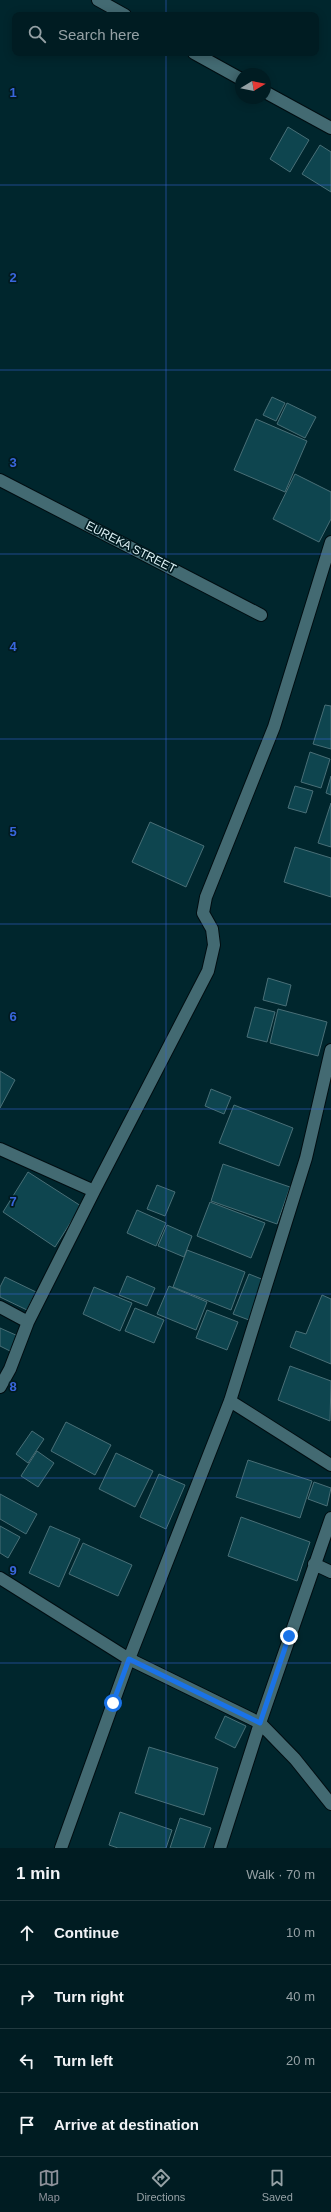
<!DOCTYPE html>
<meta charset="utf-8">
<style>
:root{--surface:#001c22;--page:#0e292f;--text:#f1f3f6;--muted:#95a1a5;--line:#223a40;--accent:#8c9099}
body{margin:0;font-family:Helvetica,sans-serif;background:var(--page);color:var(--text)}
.compass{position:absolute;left:235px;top:68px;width:36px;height:36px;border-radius:50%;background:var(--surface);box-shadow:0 2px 10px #0003;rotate:80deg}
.stop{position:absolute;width:12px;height:12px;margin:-9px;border:3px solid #1a73e8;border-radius:50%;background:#fff}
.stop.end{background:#1a73e8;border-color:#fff;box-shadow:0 1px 4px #0008}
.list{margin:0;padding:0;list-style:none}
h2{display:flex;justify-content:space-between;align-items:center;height:52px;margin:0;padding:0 16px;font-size:17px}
h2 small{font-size:13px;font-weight:400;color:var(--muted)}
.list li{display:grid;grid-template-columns:26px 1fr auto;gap:12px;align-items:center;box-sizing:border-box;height:64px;padding:0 16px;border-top:1px solid var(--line)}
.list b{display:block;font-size:15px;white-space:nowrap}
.list em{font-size:13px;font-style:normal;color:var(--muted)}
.icon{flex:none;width:22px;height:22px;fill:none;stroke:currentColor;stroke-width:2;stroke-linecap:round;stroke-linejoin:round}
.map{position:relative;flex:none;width:331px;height:1848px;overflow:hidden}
.search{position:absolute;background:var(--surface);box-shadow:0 2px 10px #0003;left:12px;right:12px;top:12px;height:44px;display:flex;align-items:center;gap:10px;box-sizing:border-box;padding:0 14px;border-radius:8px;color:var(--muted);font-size:15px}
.sheet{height:308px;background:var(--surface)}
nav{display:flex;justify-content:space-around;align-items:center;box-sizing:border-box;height:56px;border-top:1px solid var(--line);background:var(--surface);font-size:11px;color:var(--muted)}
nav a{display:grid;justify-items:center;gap:2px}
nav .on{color:var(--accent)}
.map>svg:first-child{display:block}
.building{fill:#0e454f;stroke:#496f77}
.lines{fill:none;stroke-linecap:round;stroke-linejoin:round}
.minor-casing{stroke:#000d11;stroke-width:14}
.minor{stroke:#436a72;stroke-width:12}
.route{stroke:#1a73e8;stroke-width:5}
.grid{fill:none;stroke:#3966dc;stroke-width:1;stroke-opacity:0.55}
.labels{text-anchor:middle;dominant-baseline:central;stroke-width:3.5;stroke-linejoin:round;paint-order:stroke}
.street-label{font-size:12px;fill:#daeff3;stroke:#001b21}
.grid-label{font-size:13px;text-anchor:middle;font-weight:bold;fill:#3966dc;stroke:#001b21;stroke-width:3.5;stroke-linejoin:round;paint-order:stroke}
</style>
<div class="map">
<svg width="331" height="1848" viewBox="0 0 331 1848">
<rect width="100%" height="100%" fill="#00262d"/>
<path class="building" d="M288 127 309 140 290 172 270 159Z
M320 145 331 152V192L302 174Z
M272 397 285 403 276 421 263 415Z
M287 403 316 417 305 438 277 424Z
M256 419 307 441 285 492 234 470Z
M295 474 331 492V519L319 542 273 519Z
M325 705 331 706V749L313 744Z
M310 752 330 759 321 788 301 782Z
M331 776V795L326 793Z
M295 786 313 791 306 813 288 808Z
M331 803V847L318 843Z
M150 822 204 846 186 887 132 862Z
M295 847 331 858V897L284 882Z
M268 978 291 985 286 1006 263 1000Z
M255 1007 275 1012 267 1042 247 1037Z
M278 1009 327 1022 318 1056 270 1043Z
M0 1071 15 1080 0 1108Z
M211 1089 231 1097 224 1114 205 1106Z
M234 1105 293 1128 279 1166 219 1143Z
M223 1164 290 1187 277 1224 211 1201Z
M28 1172 81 1206 55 1247 3 1212Z
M157 1185 175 1192 165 1216 147 1209Z
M210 1202 265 1223 251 1258 197 1236Z
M137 1210 166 1223 156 1246 127 1233Z
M167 1225 192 1236 184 1257 158 1246Z
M187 1250 245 1272 231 1310 173 1287Z
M249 1274 264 1280 249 1320 233 1314Z
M127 1276 155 1288 147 1306 119 1295Z
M5 1277 36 1292 27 1310 0 1297V1287Z
M169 1286 207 1302 196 1330 157 1314Z
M94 1287 132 1303 120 1331 83 1314Z
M322 1295 331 1299V1364L290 1347 296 1331 306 1334Z
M135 1308 164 1320 154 1343 125 1331Z
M207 1310 238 1322 227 1350 196 1338Z
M0 1328 18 1336 10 1351 0 1346Z
M290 1366 331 1381 330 1421 278 1400Z
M66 1422 111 1445 95 1475 51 1451Z
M32 1431 44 1439 28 1463 16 1454Z
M37 1451 54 1463 38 1487 21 1476Z
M116 1453 153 1471 135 1507 99 1489Z
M248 1460 312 1481 300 1518 236 1497Z
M159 1474 185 1485 166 1529 140 1517Z
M314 1482 331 1488 327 1506 308 1499Z
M0 1494 37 1514 26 1534 0 1519Z
M241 1517 310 1542 297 1581 228 1556Z
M0 1526 20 1537 8 1558 0 1553Z
M50 1526 80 1539 59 1587 29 1573Z
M83 1543 132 1565 118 1596 69 1574Z
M225 1716 246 1726 235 1748 215 1738Z
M149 1747 218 1768 204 1815 135 1793Z
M120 1812 172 1830 166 1848H118L109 1845Z
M180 1818 211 1828 204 1848H170Z"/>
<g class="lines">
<g class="minor-casing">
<path id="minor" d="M98 0 125 15
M194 53 241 79
M265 92 331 128
M0 480 261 615
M0 1149 94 1191
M0 1307 28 1322
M0 1387 10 1369 28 1322 94 1191 208 971 214 945 212 929 203 913 206 897 274 727 331 542
M230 1401 331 1465
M314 1564 331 1572
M0 1578 129 1659 260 1723 331 1518
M61 1848 129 1659 230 1401 306 1158 331 1050
M220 1848 260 1723 295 1759 331 1804"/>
</g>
<use href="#minor" class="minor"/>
</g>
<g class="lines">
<path class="route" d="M113 1703 129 1659 260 1723 289 1636"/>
</g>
<path class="grid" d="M166 0V15M166 53V1848M0 185H331M0 370H331M0 554H331M0 739H331M0 924H331M0 1109H331M0 1294H331M0 1478H331M0 1663H331"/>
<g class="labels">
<g class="street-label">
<text transform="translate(131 547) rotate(27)">EUREKA STREET</text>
</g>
</g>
<g class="grid-label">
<text x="13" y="97">1</text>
<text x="13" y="282">2</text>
<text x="13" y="467">3</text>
<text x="13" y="651">4</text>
<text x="13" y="836">5</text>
<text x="13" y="1021">6</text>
<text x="13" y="1206">7</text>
<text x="13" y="1391">8</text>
<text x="13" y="1575">9</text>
</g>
</svg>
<svg class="compass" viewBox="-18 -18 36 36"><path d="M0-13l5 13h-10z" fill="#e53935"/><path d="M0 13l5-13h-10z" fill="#95a1a5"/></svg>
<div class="stop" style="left:113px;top:1703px"></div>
<div class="stop end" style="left:289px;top:1636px"></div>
<div class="search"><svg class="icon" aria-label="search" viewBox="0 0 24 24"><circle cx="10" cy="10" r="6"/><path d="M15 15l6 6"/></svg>Search here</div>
</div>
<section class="sheet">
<h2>1 min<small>Walk · 70 m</small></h2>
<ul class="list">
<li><svg class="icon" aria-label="ahead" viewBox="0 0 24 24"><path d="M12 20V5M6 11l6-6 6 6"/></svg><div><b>Continue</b></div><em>10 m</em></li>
<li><svg class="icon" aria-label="right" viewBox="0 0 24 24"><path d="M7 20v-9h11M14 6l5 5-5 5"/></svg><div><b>Turn right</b></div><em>40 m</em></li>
<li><svg class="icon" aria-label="left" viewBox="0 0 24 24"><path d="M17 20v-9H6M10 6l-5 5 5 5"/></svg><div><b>Turn left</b></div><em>20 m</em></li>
<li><svg class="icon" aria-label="arrive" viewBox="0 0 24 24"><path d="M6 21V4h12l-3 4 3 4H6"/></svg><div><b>Arrive at destination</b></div></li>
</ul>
</section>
<nav>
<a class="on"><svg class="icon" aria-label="map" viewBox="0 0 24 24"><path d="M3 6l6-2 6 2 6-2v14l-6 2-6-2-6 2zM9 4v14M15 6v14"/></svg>Map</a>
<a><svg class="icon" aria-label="directions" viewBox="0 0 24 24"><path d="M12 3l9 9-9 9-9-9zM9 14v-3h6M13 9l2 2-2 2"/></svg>Directions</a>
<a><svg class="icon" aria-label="saved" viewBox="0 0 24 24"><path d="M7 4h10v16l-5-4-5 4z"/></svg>Saved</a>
</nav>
